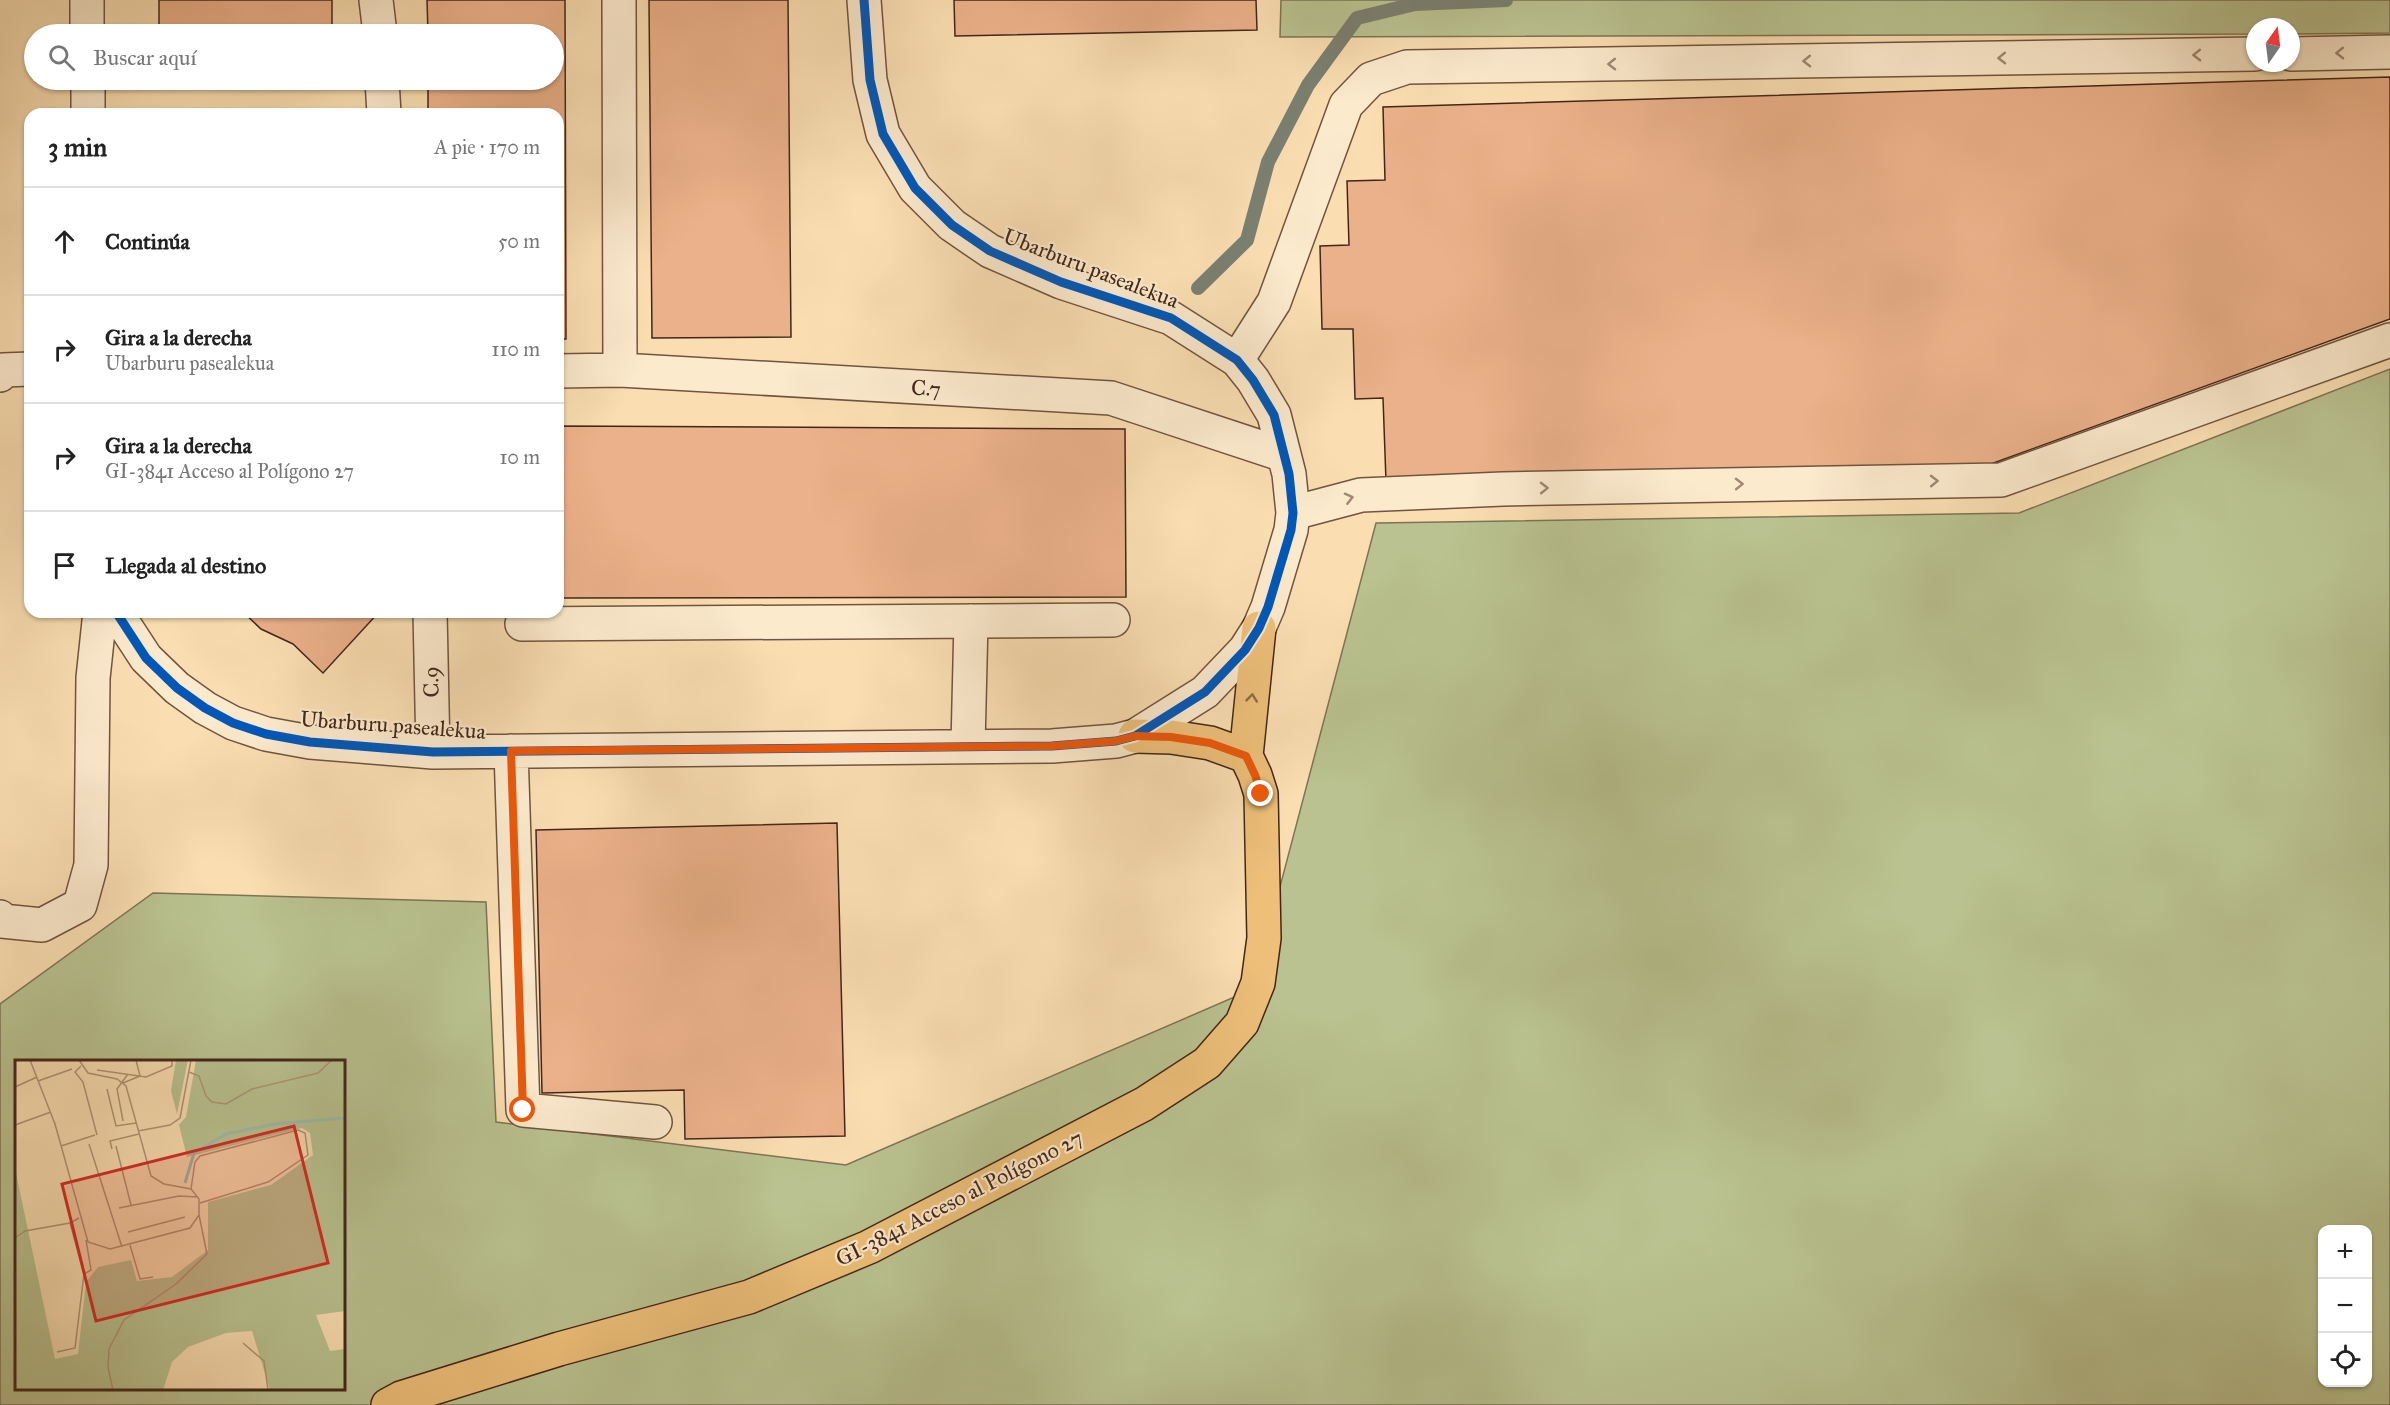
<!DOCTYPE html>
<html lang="es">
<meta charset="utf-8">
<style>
:root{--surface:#fff;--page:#f2f2f2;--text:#222;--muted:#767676;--line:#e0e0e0}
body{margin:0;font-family:"IM FELL Great Primer",serif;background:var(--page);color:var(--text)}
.controls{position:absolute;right:18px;bottom:18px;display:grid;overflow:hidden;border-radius:12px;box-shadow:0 2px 4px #0004}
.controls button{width:54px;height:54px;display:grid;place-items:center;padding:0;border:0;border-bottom:2px solid var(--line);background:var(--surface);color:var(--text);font:30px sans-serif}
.compass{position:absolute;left:2246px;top:18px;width:54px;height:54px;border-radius:50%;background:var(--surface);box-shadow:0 2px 4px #0004;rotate:14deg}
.stop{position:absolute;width:18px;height:18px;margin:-14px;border:4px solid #ea580c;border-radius:50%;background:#fff}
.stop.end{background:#ea580c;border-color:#fff;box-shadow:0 2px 6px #0008}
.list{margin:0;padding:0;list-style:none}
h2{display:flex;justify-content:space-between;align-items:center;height:78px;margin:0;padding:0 24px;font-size:26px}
h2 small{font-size:20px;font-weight:400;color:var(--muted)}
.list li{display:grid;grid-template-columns:39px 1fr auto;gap:18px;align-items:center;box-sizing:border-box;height:108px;padding:0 24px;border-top:2px solid var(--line)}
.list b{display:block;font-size:22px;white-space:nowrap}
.list p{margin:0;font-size:20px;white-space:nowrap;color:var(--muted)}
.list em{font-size:20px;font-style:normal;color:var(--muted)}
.icon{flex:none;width:33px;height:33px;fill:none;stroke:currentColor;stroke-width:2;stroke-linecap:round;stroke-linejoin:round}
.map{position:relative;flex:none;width:2390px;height:1405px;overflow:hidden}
.search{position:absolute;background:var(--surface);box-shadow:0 2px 4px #0004;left:24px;top:24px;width:540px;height:66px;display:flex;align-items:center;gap:15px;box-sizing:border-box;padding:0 21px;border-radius:33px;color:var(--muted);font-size:22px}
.panel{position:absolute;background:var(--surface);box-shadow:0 2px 4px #0004;left:24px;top:108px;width:540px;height:510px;border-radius:18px}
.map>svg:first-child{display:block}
.green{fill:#b9c290;stroke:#7e7454;stroke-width:1.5;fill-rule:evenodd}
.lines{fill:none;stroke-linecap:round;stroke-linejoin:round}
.stream{stroke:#7a8071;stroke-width:14}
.building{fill:#ebb18a;stroke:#432619;stroke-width:1.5}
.minor-casing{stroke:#71543f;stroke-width:36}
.major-casing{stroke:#432619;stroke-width:36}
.minor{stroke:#fceacd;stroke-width:33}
.major{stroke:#edbf79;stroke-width:33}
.cycleway-casing{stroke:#fceacd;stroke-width:13}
.cycleway{stroke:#0057b8;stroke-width:9}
.oneway{stroke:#a08873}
.oneway2{stroke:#906b44}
.route{stroke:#ea580c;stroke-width:8}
.labels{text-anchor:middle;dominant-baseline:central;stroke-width:4.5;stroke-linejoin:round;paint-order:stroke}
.street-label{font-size:22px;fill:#432619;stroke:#fceacd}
.inset-river{fill:none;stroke:#9ebcab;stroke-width:3}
.inset-road{fill:none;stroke:#b19475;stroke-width:1.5}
.view{fill:#d62828;fill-opacity:0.15;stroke:#d62828;stroke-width:3}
.inset-edge{fill:none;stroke:#432619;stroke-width:3}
</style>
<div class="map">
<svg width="2390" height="1405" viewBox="0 0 2390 1405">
<rect width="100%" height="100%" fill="#fadeb2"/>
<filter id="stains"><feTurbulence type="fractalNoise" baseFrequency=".00333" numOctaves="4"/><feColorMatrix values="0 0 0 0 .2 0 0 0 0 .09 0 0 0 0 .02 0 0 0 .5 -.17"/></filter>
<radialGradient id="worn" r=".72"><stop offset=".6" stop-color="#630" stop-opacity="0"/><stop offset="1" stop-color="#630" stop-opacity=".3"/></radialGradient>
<path class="green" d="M1281 0H2390V33L2291 34V27H2255V34L1280 37Z
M2390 369V1405H0V1004L153 893 486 902 496 1122 846 1165 1253 989 1376 523 2019 513ZM16 1062H344V1388H16ZM2322 1230H2368V1382H2322Z"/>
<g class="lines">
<path class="stream" d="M1198 288 1247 240 1268 162 1308 85 1357 18 1415 4 1506 0"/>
</g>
<path class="building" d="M159 0H332V34H159Z
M427 0H565L566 339H558V114H428V80H554V34H428Z
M649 0H788L791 337 652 338Z
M954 0H1256L1257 30 955 36Z
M2390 77V319L1988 465 1386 481 1383 398 1355 399 1353 329H1322L1320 246 1349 245 1347 181 1385 180 1383 107Z
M558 426 1125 429 1126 597 558 598Z
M243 612H379L323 673 293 644 261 629Z
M837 823 845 1136 685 1139 684 1090 542 1093 536 830Z"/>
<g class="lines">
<g class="minor-casing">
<path id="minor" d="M87 0V34
M376 0 380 34
M619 0 620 370
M2291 54 2390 52
M88 80V114
M382 80 384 114
M1237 360 1274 302 1346 105 1371 79 1407 67 2255 54
M558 371 620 370 1111 398 1284 455
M0 375 3 370 30 369
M1293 513 1361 495 1503 489 2001 480 2390 340
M116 612 146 658 177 688 205 708 233 723 266 734 310 742 433 752 1052 746 1116 741 1135 736 1205 692 1245 650 1259 628 1268 607 1291 530 1293 513 1289 474 1274 415 1253 380 1237 360 1171 318 1061 282 990 251 952 225 915 188 883 134 870 80 864 0
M430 612 433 752
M522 624 1113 620
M968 745 971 621
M511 751 523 1110 655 1122
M0 917 2 921 42 925 80 905 91 865 93 678 100 612"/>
</g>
<g class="major-casing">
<path id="major" d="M1135 736 1171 737 1210 743 1246 756
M1246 756 1259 628
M388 1405 401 1398 559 1349 749 1297 869 1247 1144 1104 1207 1063 1242 1023 1258 983 1264 938 1261 794 1255 775 1246 756"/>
</g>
<use href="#minor" class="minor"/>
<use href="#major" class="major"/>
<g class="cycleway-casing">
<path id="cycleway" d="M116 612 146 658 177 688 205 708 233 723 266 734 310 742 433 752 1052 746 1116 741 1135 736 1205 692 1245 650 1259 628 1268 607 1291 530 1293 513 1289 474 1274 415 1253 380 1237 360 1171 318 1061 282 990 251 952 225 915 188 883 134 870 80 864 0"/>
</g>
<use href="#cycleway" class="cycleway"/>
</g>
<defs><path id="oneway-chevron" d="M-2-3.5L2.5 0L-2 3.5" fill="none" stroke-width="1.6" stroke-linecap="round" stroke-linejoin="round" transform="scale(1.5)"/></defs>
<g class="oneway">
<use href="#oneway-chevron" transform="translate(2340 53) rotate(179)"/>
<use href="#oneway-chevron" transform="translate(2197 55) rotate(179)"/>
<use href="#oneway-chevron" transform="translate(2002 58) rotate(179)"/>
<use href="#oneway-chevron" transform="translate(1807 61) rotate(179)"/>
<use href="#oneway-chevron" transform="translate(1612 64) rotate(179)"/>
<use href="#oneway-chevron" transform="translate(1934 481) rotate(-1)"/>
<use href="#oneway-chevron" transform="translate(1739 484) rotate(-1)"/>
<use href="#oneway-chevron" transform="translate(1544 488) rotate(-1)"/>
<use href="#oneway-chevron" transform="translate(1349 498) rotate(-14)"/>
</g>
<use class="oneway2" href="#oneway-chevron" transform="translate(1252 698) rotate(-84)"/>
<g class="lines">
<path class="route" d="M523 1110 511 751 1052 746 1116 741 1135 736 1171 737 1210 743 1246 756 1255 775 1261 794"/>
</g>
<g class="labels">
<g class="street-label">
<text transform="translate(1091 268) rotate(21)">Ubarburu pasealekua</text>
<text transform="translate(926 388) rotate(3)">C.7</text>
<text transform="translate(431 682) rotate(-91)">C.9</text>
<text transform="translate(393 725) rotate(4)">Ubarburu pasealekua</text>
<text transform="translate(959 1198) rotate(-27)">GI-3841 Acceso al Polígono 27</text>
</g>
</g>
<g transform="translate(15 1060)">
<rect width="330" height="330" fill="#fadeb2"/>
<path d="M161 0H173L162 54 156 31ZM181 0H330V251L301 255 315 291 330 289V330H255L237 271 211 273 173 287 157 302 148 330H0V108L40 299 63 294 71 222 83 207 116 200 122 221 157 217 193 190V142L256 125 298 95 295 73 287 68 172 97 164 65 171 57Z" fill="#b9c290"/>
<path class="inset-river" d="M170 123 179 93 211 74 260 64 330 58"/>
<path class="inset-road" d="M15 0 40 64 73 182 95 189 175 168 184 155V139L176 129 149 124 136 116 111 26 102 19 73 13 64 0M66 6 60 12 68 22 82 75M82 10 131 17 157 6V0M174 12 184 16 191 36 197 42 211 44 237 29 303 13 317 0M23 21 57 9M108 23 125 16 121 0M0 27 22 17M92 29 101 66 121 63M108 61 102 29 113 14M0 65 36 52M123 71 155 65 165 58 176 0M74 84 107 187M46 86 80 75M101 86 116 145M97 89 95 81 124 74M176 129 180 102 185 96 283 70 290 73 293 95 253 122 185 143M104 148 164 136 183 137M64 158 55 163 69 214 76 210 71 180M113 172 170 157M0 178 10 171 55 163M115 185 125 219 138 217M228 283 249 301 253 330M42 292 60 288 69 214M98 330 93 307 94 289 109 260 161 224 192 194 184 155"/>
<path class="view" d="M279 66 313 203 81 261 47 124Z"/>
<rect width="330" height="330" class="inset-edge"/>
</g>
<rect width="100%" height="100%" filter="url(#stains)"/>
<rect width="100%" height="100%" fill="url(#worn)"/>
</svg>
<div class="controls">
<button>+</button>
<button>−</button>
<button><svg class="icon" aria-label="locate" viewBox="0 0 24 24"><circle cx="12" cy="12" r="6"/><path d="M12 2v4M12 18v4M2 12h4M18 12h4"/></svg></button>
</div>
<svg class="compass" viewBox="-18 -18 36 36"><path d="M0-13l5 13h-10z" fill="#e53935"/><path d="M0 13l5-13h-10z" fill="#767676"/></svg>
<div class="stop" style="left:523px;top:1110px"></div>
<div class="stop end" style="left:1261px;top:794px"></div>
<div class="search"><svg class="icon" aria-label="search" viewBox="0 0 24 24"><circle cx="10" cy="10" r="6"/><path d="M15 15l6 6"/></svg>Buscar aquí</div>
<section class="panel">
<h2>3 min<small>A pie · 170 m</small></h2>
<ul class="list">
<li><svg class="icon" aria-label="ahead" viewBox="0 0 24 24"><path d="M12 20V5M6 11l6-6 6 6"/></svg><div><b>Continúa</b></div><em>50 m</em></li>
<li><svg class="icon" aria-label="right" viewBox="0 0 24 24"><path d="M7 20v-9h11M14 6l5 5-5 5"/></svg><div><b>Gira a la derecha</b><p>Ubarburu pasealekua</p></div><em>110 m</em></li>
<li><svg class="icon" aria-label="right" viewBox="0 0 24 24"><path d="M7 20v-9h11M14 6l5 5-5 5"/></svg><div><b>Gira a la derecha</b><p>GI-3841 Acceso al Polígono 27</p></div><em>10 m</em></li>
<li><svg class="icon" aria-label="arrive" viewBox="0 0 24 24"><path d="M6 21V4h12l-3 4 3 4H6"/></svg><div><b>Llegada al destino</b></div></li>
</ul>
</section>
</div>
